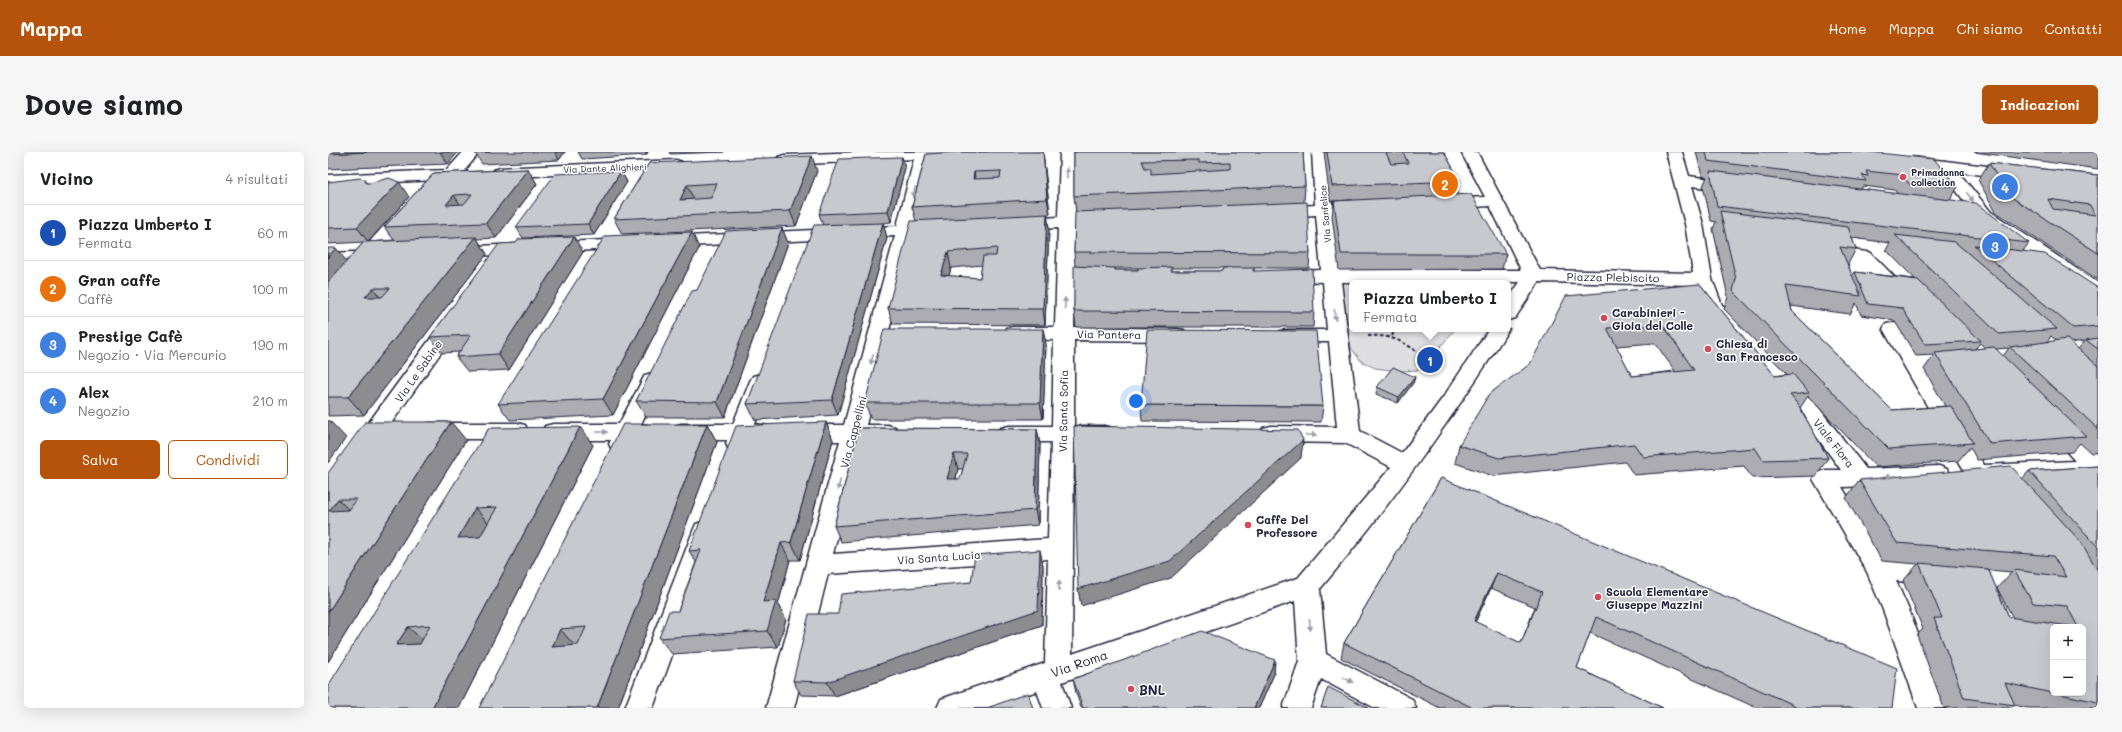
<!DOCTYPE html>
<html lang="it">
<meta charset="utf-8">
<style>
:root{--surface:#fff;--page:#f6f6f6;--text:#202124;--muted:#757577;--line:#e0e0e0;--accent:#b45309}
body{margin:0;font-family:Mali,sans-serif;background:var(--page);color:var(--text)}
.controls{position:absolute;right:12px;bottom:12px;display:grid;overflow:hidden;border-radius:6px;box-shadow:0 4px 16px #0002}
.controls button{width:36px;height:36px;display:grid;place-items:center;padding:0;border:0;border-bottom:1px solid var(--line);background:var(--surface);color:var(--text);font:20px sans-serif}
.you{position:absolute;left:808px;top:249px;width:14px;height:14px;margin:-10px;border:3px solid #fff;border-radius:50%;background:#1a73e8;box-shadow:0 0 0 6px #1a73e833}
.badge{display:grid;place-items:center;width:26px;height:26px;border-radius:50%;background:var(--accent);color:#fff;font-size:13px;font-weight:700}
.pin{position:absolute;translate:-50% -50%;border:2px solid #fff;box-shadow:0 1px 4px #0006}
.popup{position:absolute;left:1021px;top:128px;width:162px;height:52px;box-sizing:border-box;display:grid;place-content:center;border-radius:6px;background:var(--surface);filter:drop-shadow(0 1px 3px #0005);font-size:13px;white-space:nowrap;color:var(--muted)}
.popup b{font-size:15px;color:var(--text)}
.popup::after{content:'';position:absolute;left:50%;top:100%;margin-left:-8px;border:8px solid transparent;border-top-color:var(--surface)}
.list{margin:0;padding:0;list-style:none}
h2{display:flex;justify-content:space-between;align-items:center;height:52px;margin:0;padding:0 16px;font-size:17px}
h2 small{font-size:13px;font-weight:400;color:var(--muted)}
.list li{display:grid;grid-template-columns:26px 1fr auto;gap:12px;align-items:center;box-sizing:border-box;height:56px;padding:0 16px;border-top:1px solid var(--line)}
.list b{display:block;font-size:15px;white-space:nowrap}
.list p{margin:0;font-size:13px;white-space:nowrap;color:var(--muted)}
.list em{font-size:13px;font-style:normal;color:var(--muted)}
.actions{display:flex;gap:8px;padding:12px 16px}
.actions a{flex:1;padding:9px 0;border:1px solid var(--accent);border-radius:6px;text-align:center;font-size:14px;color:var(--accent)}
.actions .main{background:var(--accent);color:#fff}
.map{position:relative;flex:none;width:1770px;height:556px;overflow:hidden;border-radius:6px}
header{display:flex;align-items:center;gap:24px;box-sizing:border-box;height:56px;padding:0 20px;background:var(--accent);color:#fff}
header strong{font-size:19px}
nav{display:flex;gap:22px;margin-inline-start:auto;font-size:14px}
.intro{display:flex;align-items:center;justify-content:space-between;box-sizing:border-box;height:96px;padding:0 24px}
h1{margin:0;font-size:28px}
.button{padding:10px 18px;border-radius:6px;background:var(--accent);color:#fff;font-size:14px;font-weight:700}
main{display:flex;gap:24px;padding:0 24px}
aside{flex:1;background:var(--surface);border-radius:6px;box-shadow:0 4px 16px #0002}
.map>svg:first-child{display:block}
.green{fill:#dfdfe2;stroke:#80808e}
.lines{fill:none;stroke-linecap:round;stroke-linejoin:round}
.street-casing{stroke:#22223b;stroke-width:3}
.secondary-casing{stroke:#22223b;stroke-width:3}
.path{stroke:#22223b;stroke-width:2;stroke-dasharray:3.5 2.5;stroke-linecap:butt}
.street{fill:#fff;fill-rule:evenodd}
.secondary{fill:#fff;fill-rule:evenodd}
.wall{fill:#acacb2;stroke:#22223b;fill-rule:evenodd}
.shaded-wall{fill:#8c8c91;stroke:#22223b}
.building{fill:#c8c8cf;stroke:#22223b;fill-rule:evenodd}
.oneway{fill:#9c9ca7}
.poi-dot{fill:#d1495b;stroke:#fff;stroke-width:1.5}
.labels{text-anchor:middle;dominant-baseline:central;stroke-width:3;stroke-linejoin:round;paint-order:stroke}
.far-street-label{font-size:9px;fill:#22223b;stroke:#fff}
.far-poi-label{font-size:9px;font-weight:bold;fill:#22223b;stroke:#fff;text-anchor:start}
.street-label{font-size:11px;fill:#22223b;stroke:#fff}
.poi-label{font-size:11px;font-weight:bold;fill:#22223b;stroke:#fff;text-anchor:start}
.near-street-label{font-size:13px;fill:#22223b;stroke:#fff}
.near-poi-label{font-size:13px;font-weight:bold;fill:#22223b;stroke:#fff;text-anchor:start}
</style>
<header>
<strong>Mappa</strong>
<nav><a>Home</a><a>Mappa</a><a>Chi siamo</a><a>Contatti</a></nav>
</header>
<div class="intro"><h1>Dove siamo</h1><a class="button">Indicazioni</a></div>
<main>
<aside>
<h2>Vicino<small>4 risultati</small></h2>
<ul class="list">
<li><span class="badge" style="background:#1a4fb4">1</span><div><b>Piazza Umberto I</b><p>Fermata</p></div><em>60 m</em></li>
<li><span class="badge" style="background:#e8710a">2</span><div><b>Gran caffe</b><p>Caffè</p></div><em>100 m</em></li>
<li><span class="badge" style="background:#3f7fe0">3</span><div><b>Prestige Cafè</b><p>Negozio · Via Mercurio</p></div><em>190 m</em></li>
<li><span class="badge" style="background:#3f7fe0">4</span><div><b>Alex</b><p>Negozio</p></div><em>210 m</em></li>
</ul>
<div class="actions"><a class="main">Salva</a><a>Condividi</a></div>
</aside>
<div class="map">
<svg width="1770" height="556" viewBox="0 0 1770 556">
<rect width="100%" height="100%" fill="#fff"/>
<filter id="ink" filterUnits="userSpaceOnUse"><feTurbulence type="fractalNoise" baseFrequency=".025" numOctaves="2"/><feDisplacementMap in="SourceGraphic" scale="8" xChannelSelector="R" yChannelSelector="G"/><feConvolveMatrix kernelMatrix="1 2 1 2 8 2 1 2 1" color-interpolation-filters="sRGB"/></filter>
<g filter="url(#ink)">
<path class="green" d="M1012 128 1166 130 1024 131V177H1127L1093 218 1071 219 1047 216 1033 209 1023 196Z"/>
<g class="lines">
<g class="street-casing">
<path id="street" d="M135 0H152L137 18 142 22 140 25C137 26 133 26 130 27 122 30 124 35 112 33L110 28 0 33V23L119 18Z
M534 0H659L657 3 651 5 602 7 587 73H616L619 77 616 81 584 84 538 273H559L567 275 570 281 567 287 559 289H534L505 402 720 387 723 290H681L673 288 670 282 673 276 681 274H724L726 188 685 187 678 186 675 181 678 176 685 175H727L730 76 690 78 684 77 681 73 684 69 690 68 730 65 732 0H748L747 64 775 63 781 64 784 68 781 72 747 75V117L783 119 785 123 783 127 747 129 746 175 849 177 856 178 859 183 856 188 849 189 746 188V274H777L785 276 788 282 785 288 777 290H746L744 502 970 426 1063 315 1017 291 943 290 935 288 932 282 935 276 943 274 1009 275 1001 190H959L952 189 949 184 952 179 959 178H999L995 130 948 128 946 124 948 120 993 118 988 63 950 65 944 64 941 60 944 56 987 53 984 0H1000L1004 52 1035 51 1041 52 1044 56 1041 60 1005 63 1012 118H1193L1162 54 1117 57 1111 56 1108 52 1111 48 1117 47 1157 45 1133 0H1149L1212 118 1365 121 1357 72 1338 0H1354L1361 24 1413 31 1415 35 1413 39 1407 40 1364 34 1375 72 1384 127 1394 153 1491 256 1538 317 1611 314 1619 317 1622 323 1619 329 1611 332 1514 335 1557 407 1703 419 1712 423 1716 430 1712 437 1703 441 1568 429 1581 458 1618 556H1590L1555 458 1539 420 1485 327 1489 321 1497 318H1513L1475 266 1378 159 1368 133 1211 130 1187 166 1180 168V147L1192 130H1013L1032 279 1074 301 1116 244 1161 177H1181C1123 268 1062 354 992 437L998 502 1084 547 1088 556H1047L993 527 983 556H955L971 509 967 449 734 530 743 556H715L709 539 660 556H609L613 547 717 511 720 407 500 422 466 556H438L512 289H473L465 287 462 281 465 275 473 273H516L567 84 338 95 332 94 329 90 332 86 338 85 569 74 586 7 456 13 450 11 448 8 450 5 456 3Z
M348 8 354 10 356 13 354 16 172 26 166 24 164 21 166 18 172 16Z
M1617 9 1623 11 1663 60 1770 131V146L1763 144 1651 68 1609 14 1611 11Z
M1497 83 1594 95 1597 99 1594 103 1588 104 1566 102 1612 148 1609 152 1602 154 1595 152 1543 99 1491 92 1488 88 1491 84Z
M300 87 306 88 309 92 306 96 127 105 121 104 118 100 121 96 127 95Z
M52 99 58 100 61 104 58 108 0 111V101Z
M126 162 133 164 136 168 133 172 8 350 0 353V326L119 164Z
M1565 171 1572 172 1591 204 1631 201 1638 203 1641 208 1638 213 1599 217 1656 313 1747 309 1716 275 1719 269 1727 267 1735 269 1770 304V327L1657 330 1641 327 1555 177 1558 172Z
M324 221 331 223 334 228 313 272 329 274 332 280 329 286 321 288H305L300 298 292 300 284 298 281 292 283 288H225L217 286 214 280 217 274 225 272H291L317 223Z
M432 222 439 224 442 229 427 272 443 274 446 280 443 286 422 288 417 298 409 300 401 298 398 292 399 288H353L345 286 342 280 345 274 353 272H405L422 229 425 224Z
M101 271H189L197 273 200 279 197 285 189 287H101L93 285 90 279 93 273Z
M377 369 386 372 389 379 325 556H297L365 379 368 372Z"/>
</g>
<g class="secondary-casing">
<path id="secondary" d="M1583 5 1685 17 1691 19 1693 22 1691 25 1685 27 1577 13 1575 10 1577 7Z"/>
</g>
<path class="path" d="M1040 184C1063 182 1079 191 1096 205
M1064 184 1067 177"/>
<use href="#street" class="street"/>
<use href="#secondary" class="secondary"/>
</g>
<path class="wall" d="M0 0H130L120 12 0 17Z
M148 0H237L231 8 154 12 147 1Z
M250 0H320L318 3 254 7Z
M341 0H396L342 2Z
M715 0 722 62H719L721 77 717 173 565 172 560 156 588 69 584 55 598 2ZM654 113 652 126 621 124 623 116Z
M746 0H975L977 34 976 50 982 101 981 116H926V119L986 160 985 175H748L746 159 747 114 746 100 748 60 746 44ZM787 116H810V118H787ZM843 116H903L894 119H843Z
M996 0H1116L1132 29 1129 42 1178 102 1174 117 1011 118 1004 64 1006 49 1025 48 1002 49Z
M1368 0H1542L1630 35 1622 48 1701 91 1695 99 1770 136V300L1763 301 1752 291 1744 300 1649 308 1642 295 1630 309 1548 315 1480 244 1472 256 1500 306 1488 324 1424 326 1416 314 1306 323 1297 310 1165 324 1127 311 1131 293 1202 212 1372 132 1447 224 1459 222 1396 157 1400 145 1385 77 1388 70 1383 69 1375 34 1379 25 1374 24ZM1535 34 1567 38 1569 42 1533 37ZM1524 86 1562 91 1558 98 1587 127 1527 120 1524 124 1520 112 1528 97ZM1528 151 1533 163 1566 168 1588 204 1606 203 1596 217 1617 254 1564 258 1464 159 1463 154 1522 162ZM1723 184 1729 189 1719 190ZM1757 189 1750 197 1742 191ZM1327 191 1347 219 1304 224 1288 194ZM1652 191 1657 196 1647 197ZM1681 196 1675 204 1668 197Z
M1646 0H1770V17Z
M574 5 577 16 563 70 555 71 559 86 510 263 427 268 419 252 495 73 491 62Z
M321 11 489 19 468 74 294 82 286 67Z
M1661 11 1770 23V128L1668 60 1650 28Z
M200 17 209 32 168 86 149 87 159 102 36 263 0 264V96L19 109 36 90 0 92V30L39 31 81 45 41 90 66 88 56 75 106 21Z
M293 19 299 30 266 83 195 86 188 75Z
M454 76 460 91 397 265H318L308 249 369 138Z
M371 96 285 263 182 268 170 252Z
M255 100 181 218 140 220 128 205 131 200 114 201 102 185Z
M715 177 718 193 715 267H543L537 251Z
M1087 225 1085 231 1070 251 1048 242 1049 235Z
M813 253 995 254 993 270 814 269Z
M498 270 505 288 472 408H462L450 453 458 467 450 495 344 502 331 486 350 459 368 410 361 399Z
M379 272 389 290 290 556H151Z
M161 276 265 293 131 556H0Z
M531 276 709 277 712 292 710 373 513 390 506 374ZM630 317H635L632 327H628Z
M138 288 0 510V321Z
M1770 314V556H1700L1686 553 1683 556H1616L1589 483 1595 477 1575 429 1590 412 1554 409 1518 346 1531 328 1694 327 1701 319ZM1660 418 1684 420 1669 436 1685 466 1681 465ZM1725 475H1755V541H1725Z
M1113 326 1564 556H1429L1262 481 1249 516 1335 556H1112L1013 506 1016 491ZM1163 436 1207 455 1193 491 1147 470Z
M712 398 715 414 714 473 507 544 473 543 465 529 510 462 643 430Z
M947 508 946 522 931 556H753L748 541 745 527Z"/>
<path class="shaded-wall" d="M112 0H130L120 12Z
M227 0H237L231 8Z
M317 0H320L318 3Z
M715 0 716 9 722 62 719 47Z
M484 4 489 19 468 74 462 59Z
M574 5 577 16 563 70 560 59Z
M200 17 209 32 168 86 158 71Z
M293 19 299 30 266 83 260 72Z
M646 20 649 35 645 27Z
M71 30 81 45 40 90 29 75Z
M359 33 366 48H352Z
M126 43 136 58 118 53Z
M719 62 721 77 717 173 715 157Z
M555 71 559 86 510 263 504 248Z
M454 76 460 91 397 265 389 250Z
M364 80 371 96 285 263 275 247Z
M148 85 159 102 36 263 20 245Z
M246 85 255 100 181 218 170 202Z
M8 96 20 111 0 134V105Z
M620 100 623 116 617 139 613 123Z
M45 136 59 154 37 145Z
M715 177 718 193 715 267 712 251Z
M1087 225 1085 231 1070 251 1071 245Z
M1 268 18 286 0 311V270Z
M123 270 138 288 0 510V460Z
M498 270 505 288 472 408 463 390Z
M379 272 389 290 290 556H269Z
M252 275 265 293 131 556H104Z
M709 277 712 292 710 373 707 358Z
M975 288 973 306 843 426 753 454 750 437Z
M626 302 630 317 624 343 619 327Z
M10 347 28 365 1 359Z
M147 356 163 374 146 404 130 386Z
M453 391 462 408 450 453 458 467 450 495 439 479 435 450Z
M712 398 715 414 714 473 507 544 499 530Z
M1169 421 1163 436 1141 484 1146 469Z
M80 475 99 492 68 493Z
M232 477 247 494 224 495Z
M947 508 946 522 931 556H926Z"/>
<path class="building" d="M0 0H39L0 2Z
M148 0H162L147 1Z
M631 0H715L719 47 584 55 598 2ZM673 19 672 26 645 27 646 20Z
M746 0H975L977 34 746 44ZM871 8V11L902 10V17L823 22V16H817L814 9Z
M999 0H1116L1132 29 1004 34ZM1075 0 1080 11 1063 12 1058 1Z
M1378 0H1542L1606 7 1630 35 1581 32 1575 23 1538 19 1540 24 1534 23 1538 29 1380 9Z
M484 4 462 59 286 67 321 11ZM389 31 383 46 352 48 359 33Z
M574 5 560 59 491 62 511 7Z
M1661 11 1770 23V101L1680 43ZM1720 47 1762 53 1767 63 1725 57Z
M200 17 158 71 56 75 106 21ZM144 42 136 52 118 53 126 43Z
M293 19 260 72 188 75 227 22Z
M1382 19 1648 51 1701 91 1389 54Z
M32 26 37 27 38 31H42L61 26 71 30 29 75 0 76V30Z
M1143 42 1178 102H1013L1006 49Z
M979 50 982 101 746 100 747 60Z
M1392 59 1520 75 1528 97 1512 95 1533 144 1458 134 1464 159 1564 258 1623 254 1645 291 1561 297 1405 139 1408 127Z
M719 62 715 157 560 156 583 69ZM669 96 668 104H655L652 126 613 123 620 100Z
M555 71 504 248 419 252 486 73Z
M454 76 389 250 308 249 364 139 369 138 398 79Z
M364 80 275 247 170 252 277 84Z
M1567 83 1627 90 1729 177 1671 182Z
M148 85 20 245H0V130L36 90ZM45 136H62L54 145H37Z
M246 85 170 202 128 205 143 183 102 185 171 92 188 91 191 87Z
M1646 93 1717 102 1770 136V174L1745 176Z
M0 96H8L0 105Z
M746 114 787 116V118H810V116L843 115V119H894L895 116H926L925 119 984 117 986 160 746 159Z
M1527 120 1590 128 1653 189 1597 192 1574 156 1540 152Z
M1372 132 1447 224 1465 222 1481 241 1462 243 1471 254 1500 306 1435 308 1427 296 1315 305 1306 292 1171 306 1131 293 1161 242 1202 212 1238 144ZM1335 173 1366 218 1304 224 1279 176Z
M556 177H715L712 251H537Z
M819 178 988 179 995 254 813 253Z
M1770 186V197L1758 188Z
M1739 187 1770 214V277L1682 195Z
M1666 195 1758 284 1662 292 1607 201Z
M1065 215 1087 225 1071 245 1049 235Z
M37 270H123L0 460V321ZM10 347H29L21 358 1 359Z
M498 270 463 390 453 391 435 450 448 449 439 479 331 486 341 459H350L373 398 361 399 408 274Z
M295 272H379L269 556H151ZM258 475 250 493 224 495 232 477Z
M746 274 970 278 975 288 842 409 750 437Z
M252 275 104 556H0V534L161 276ZM169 355 152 385 130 386 147 356ZM102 473 92 492 68 493 80 475Z
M531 276 709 277 707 358 506 374ZM626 302H639L632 327H619Z
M1683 314 1753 390 1770 419V550L1727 541H1755V475H1750L1739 454 1705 451 1686 418 1738 425 1725 404 1569 391 1531 328Z
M1770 314V395L1701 319Z
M1113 326 1569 516 1564 556H1472L1268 465 1249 516 1335 556H1145L1016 491ZM1169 421 1214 440 1193 491 1146 469Z
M712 398 710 458 499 530 465 529 481 462H510L513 442 643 430 647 403Z
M1591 411 1660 417 1681 465 1747 475H1725V541L1677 531 1687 553 1636 546 1606 466H1614Z
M874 479 947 508 926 556H755L745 527Z
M1000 535 1041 556H993Z
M700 541 705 556H659Z"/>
<defs><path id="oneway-solid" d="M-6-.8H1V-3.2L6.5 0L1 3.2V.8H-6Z"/></defs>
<g class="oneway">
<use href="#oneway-solid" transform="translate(739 21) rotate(-89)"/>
<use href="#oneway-solid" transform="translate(586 40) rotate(104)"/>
<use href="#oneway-solid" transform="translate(1642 45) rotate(51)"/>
<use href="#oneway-solid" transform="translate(737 151) rotate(-89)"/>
<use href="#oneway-solid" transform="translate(1007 163) rotate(84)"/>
<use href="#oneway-solid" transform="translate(544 207) rotate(105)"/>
<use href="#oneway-solid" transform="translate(274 280)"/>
<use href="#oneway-solid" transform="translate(983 283)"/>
<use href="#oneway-solid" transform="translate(1563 324) rotate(178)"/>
<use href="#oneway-solid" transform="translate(511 333) rotate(105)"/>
<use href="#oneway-solid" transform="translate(731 434) rotate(-89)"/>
<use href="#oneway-solid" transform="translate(982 473) rotate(85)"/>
<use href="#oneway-solid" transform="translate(1020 528) rotate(28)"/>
</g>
</g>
<g class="poi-dot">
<circle cx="1575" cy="25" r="4"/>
<circle cx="1276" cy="166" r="4"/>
<circle cx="1380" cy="197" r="4"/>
<circle cx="920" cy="373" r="4"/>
<circle cx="1270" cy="445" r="4"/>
<circle cx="803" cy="537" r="4"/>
</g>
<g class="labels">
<g class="far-street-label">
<text transform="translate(277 16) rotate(-2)">Via Dante Alighieri</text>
<text transform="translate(997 62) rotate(-95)">Via Sanfelice</text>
</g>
<g class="far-poi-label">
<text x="1583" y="20">Primadonna<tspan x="1583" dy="10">collection</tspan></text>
</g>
<g class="street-label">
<text transform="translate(1285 125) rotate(1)">Piazza Plebiscito</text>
<text transform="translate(781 182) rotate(1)">Via Pantera</text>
<text transform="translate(90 219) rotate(-55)">Via Le Sabine</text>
<text transform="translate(735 259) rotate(-89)">Via Santa Sofia</text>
<text transform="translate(525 280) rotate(-75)">Via Cappellini</text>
<text transform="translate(1506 291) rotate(52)">Viale Flora</text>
<text transform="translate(611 405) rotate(-4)">Via Santa Lucia</text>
</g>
<g class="poi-label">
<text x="1284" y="160">Carabinieri -<tspan x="1284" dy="13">Gioia del Colle</tspan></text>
<text x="1388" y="191">Chiesa di<tspan x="1388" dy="13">San Francesco</tspan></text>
<text x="928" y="367">Caffe Del<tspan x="928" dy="13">Professore</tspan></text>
<text x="1278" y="439">Scuola Elementare<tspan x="1278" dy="13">Giuseppe Mazzini</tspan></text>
</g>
<g class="near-street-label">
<text transform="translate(751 511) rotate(-19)">Via Roma</text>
</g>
<g class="near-poi-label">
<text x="811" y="537">BNL</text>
</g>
</g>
</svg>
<div class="controls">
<button>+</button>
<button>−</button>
</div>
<div class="you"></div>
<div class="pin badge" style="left:1102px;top:208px;background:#1a4fb4">1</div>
<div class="popup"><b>Piazza Umberto I</b>Fermata</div>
<div class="pin badge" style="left:1117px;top:32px;background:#e8710a">2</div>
<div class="pin badge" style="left:1667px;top:94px;background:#3f7fe0">3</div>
<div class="pin badge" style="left:1677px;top:35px;background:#3f7fe0">4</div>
</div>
</main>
